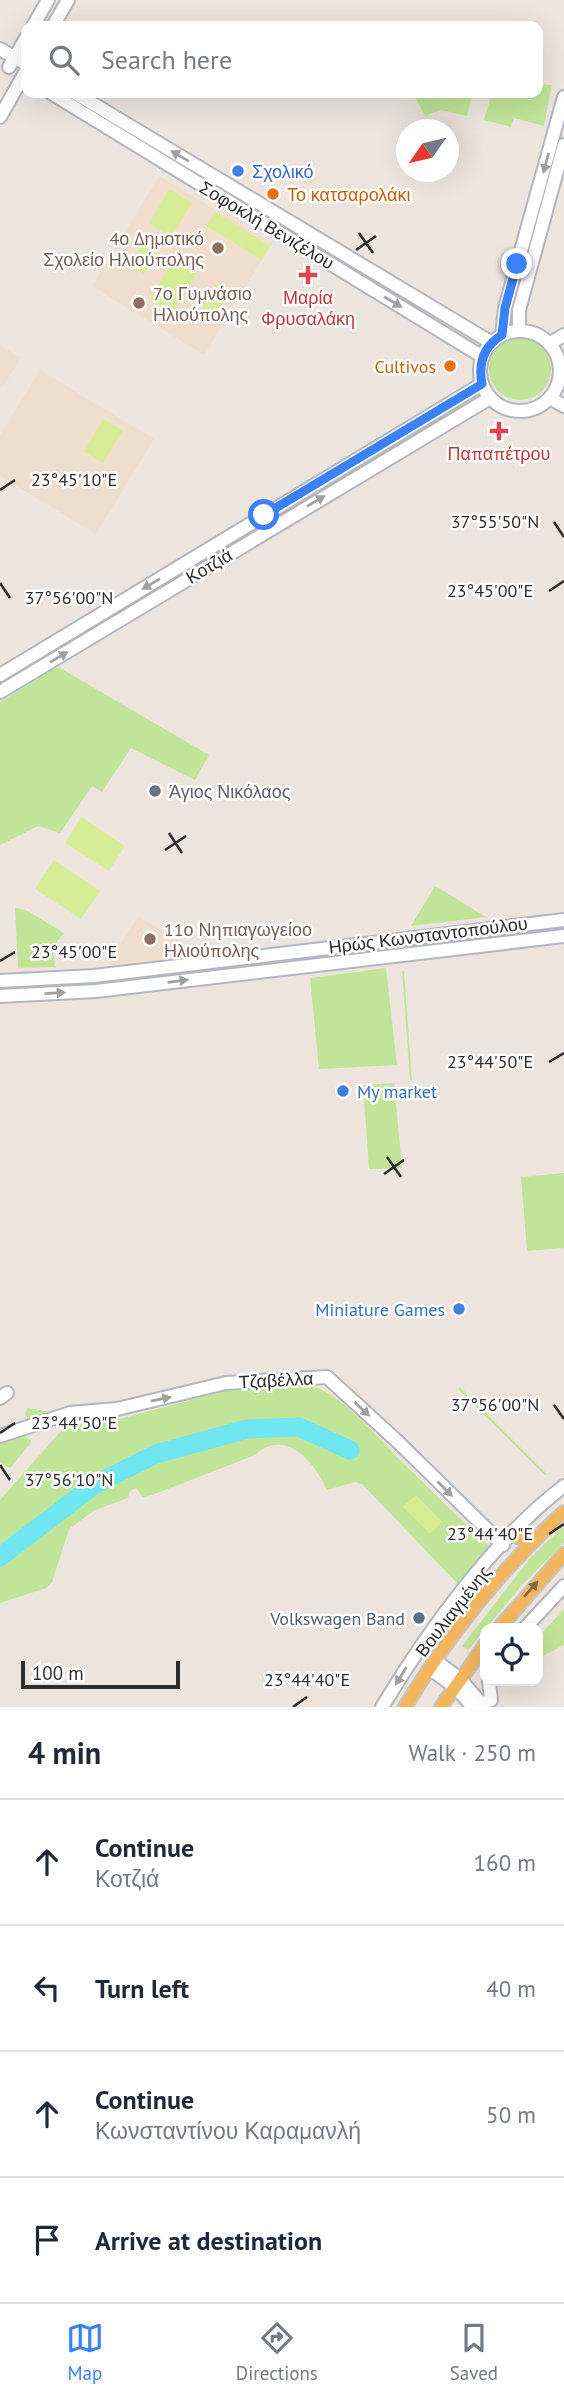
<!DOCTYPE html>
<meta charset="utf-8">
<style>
:root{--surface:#fff;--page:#f2f2f3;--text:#1f2937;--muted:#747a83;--line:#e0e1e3;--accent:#3b81fe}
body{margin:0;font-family:"PT Sans",sans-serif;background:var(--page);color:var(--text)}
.controls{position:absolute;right:21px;bottom:21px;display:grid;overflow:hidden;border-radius:14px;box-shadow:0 7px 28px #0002}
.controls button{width:63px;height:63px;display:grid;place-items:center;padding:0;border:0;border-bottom:2px solid var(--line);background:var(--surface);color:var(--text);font:35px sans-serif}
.compass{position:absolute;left:396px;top:119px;width:63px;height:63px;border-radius:50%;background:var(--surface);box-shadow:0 7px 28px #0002;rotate:236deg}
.scale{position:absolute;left:21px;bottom:18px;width:159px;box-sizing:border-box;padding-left:7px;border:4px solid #2c2c2c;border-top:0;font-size:19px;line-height:24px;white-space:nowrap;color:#2c2c2c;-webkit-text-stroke:5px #fff;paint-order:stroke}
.stop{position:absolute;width:21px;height:21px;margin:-16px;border:5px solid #3b81fe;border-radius:50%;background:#fff}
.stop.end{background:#3b81fe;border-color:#fff;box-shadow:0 2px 7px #0008}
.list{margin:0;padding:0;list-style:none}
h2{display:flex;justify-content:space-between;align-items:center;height:91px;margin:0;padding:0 28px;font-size:30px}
h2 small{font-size:23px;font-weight:400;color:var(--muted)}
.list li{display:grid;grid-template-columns:46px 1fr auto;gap:21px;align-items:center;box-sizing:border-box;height:126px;padding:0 28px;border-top:2px solid var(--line)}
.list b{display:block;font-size:26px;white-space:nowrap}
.list p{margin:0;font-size:23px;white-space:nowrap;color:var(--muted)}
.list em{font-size:23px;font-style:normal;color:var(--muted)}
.icon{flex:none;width:38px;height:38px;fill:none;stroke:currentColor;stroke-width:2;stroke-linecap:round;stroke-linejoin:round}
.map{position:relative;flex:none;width:564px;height:1707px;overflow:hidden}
.search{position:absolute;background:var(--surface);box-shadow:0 7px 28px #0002;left:21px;right:21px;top:21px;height:77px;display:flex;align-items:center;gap:18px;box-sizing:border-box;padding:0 24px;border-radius:14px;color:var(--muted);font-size:26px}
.sheet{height:595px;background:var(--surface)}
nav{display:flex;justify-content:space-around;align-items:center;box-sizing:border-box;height:98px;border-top:2px solid var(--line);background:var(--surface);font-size:19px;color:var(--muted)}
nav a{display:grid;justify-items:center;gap:4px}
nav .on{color:var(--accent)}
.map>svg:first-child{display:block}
.education{fill:#efdecd}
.green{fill:#c0e599}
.pitch{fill:#d7ed95}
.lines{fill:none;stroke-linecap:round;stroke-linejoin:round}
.river{stroke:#6fe6f1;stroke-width:19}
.secondary-casing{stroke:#b2b6c0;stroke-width:16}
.primary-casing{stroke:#c4c4c4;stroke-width:16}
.secondary{stroke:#fff;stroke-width:12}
.primary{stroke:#f4b65d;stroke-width:12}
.oneway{fill:#a0a0a0}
.oneway2{fill:#866a42}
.route{stroke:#3b81fe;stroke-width:9}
.ticks{fill:none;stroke:#2c2c2c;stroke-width:2.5}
.shop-dot{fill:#3f7fe0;stroke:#fff;stroke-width:2.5}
.food-dot{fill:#e8710a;stroke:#fff;stroke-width:2.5}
.education-dot{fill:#8d6e63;stroke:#fff;stroke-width:2.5}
.health-dot{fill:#e0444e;stroke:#fff;stroke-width:2.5}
.worship-dot{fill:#6b7280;stroke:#fff;stroke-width:2.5}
.service-dot{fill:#5c6f8a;stroke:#fff;stroke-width:2.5}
.labels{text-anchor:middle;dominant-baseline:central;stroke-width:5;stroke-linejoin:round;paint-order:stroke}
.shop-label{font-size:18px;fill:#366cbe;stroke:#fff;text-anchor:start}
.food-label{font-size:18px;fill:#c56008;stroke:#fff;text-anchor:start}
.street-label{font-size:18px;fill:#2c2c2c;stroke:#fff}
.education-label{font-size:18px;fill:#785e54;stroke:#fff;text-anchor:start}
.health-label{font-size:18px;fill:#be3a42;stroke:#fff}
.worship-label{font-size:18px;fill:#5b616d;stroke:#fff;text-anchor:start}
.service-label{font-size:18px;fill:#4e5e75;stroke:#fff;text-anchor:end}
.ticks-label{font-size:18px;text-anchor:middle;fill:#2c2c2c;stroke:#fff;stroke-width:5;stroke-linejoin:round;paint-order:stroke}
</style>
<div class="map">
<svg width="564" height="1707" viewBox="0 0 564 1707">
<rect width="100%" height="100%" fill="#eee4de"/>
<path class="education" d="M159 176 272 243 204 355 92 286Z
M0 345 21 358 2 388 0 387Z
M40 370 154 439 96 534 0 476V435Z
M138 916 192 949 187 957 113 964 110 961Z"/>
<path class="green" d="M538 84 552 85 544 126 514 118 511 127 484 120 492 93H538Z
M432 93H473L467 116 441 110 425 116 415 97Z
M489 369a31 31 0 1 1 62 0a31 31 0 1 1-62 0Z
M466 398 470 403 288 512 285 508Z
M251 528 254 532 169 584 167 579Z
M156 585 159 590 67 646 64 642Z
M55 668H60L209 755 195 780 131 748 102 792 92 786 60 833 38 826 0 845V702Z
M435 886 486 917 411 926Z
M15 908 26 910 64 933 53 946 55 967 18 968Z
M564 925V931L421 948V943Z
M381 947 382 953 311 961V955Z
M288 958 289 964 188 975V970Z
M386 968 397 1065 319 1069 310 978Z
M184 970 185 976 112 984V978Z
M402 971H404L412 1080H410Z
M73 983V988L0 991V986Z
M394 1083 402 1168 369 1169 363 1085Z
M564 1173V1248L527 1251 521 1177Z
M307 1385C341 1391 378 1439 402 1462 432 1491 461 1520 491 1548L457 1583 362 1484 355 1482 327 1490C315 1463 286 1427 255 1455L152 1495 143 1497 136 1488 130 1491 128 1498 95 1510 69 1529 52 1582 46 1588 0 1603V1500L60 1432 73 1425 123 1418 226 1391Z
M460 1387 547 1474 545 1475 458 1389Z
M27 1408 46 1411 49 1414 30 1421 25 1414Z
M24 1436 31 1440 30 1444 10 1468 0 1463V1442Z
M564 1526V1543L522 1585 468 1650 462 1646 531 1557Z
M564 1609V1645L543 1656 538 1637Z"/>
<path class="pitch" d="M169 189 192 203 171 237 149 223Z
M215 212 270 246 262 260 206 226Z
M146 238 161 248 144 274 129 265Z
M174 258 197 272 173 313 150 299Z
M216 284 230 293 213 321 199 313Z
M103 419 123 431 103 463 84 451Z
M81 817 125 846 109 871 65 843Z
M54 860 100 891 81 919 35 889Z
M416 1495 442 1522 430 1534 403 1507Z"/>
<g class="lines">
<path class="river" d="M0 1557 94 1485 156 1454 247 1429 299 1427 350 1450"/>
<g class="secondary-casing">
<path id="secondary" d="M33 26 48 0
M53 26 68 0
M0 49 26 64
M9 67 26 38
M51 93 483 357
M75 93 492 343
M0 117 26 71
M519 331V310L564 145
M480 371a40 40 0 1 1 80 0a40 40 0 1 1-80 0Z
M502 335 505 308 564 97
M549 344 564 335
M550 398 564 406
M0 675 482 384
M0 692 490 398
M0 981 94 976 564 920
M0 996 96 991 564 936
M0 1398 7 1393
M0 1436 70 1413 117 1409 226 1383 327 1377 397 1441 503 1545
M525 1628 564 1586
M436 1661 460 1679 484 1707
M430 1669 455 1687 473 1707
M477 1705 491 1700 489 1681
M382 1707C428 1631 493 1540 564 1486"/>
</g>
<g class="primary-casing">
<path id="primary" d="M512 1535 532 1542
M499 1628 564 1554
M405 1707C448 1636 503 1567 564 1512
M441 1707 485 1645"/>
</g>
<use href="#secondary" class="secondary"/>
<use href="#primary" class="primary"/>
</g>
<defs><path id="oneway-solid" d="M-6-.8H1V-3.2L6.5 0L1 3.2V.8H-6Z" transform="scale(1.75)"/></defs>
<g class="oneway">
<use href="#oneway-solid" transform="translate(180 156) rotate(-149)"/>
<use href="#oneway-solid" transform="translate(546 163) rotate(105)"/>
<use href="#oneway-solid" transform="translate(393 302) rotate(31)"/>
<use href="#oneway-solid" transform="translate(316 501) rotate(-31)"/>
<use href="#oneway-solid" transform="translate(151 584) rotate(149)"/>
<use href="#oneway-solid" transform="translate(59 657) rotate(-31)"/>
<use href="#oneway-solid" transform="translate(178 981) rotate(-7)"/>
<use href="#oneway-solid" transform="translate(55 993) rotate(-3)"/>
<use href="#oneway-solid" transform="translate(161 1399) rotate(-12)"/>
<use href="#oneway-solid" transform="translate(362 1409) rotate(43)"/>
<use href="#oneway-solid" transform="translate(445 1489) rotate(45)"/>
<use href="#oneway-solid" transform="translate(401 1676) rotate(122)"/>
</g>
<use class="oneway2" href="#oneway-solid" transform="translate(531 1589) rotate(-49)"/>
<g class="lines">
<path class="route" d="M264 515 482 384C478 363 484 346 502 335L505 308 517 264"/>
</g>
<path class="ticks" d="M359 233 373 253M356 250 376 236M0 490 15 480M554 522 564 537M0 583 10 598M549 591 564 581M169 833 182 853M165 850 186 836M0 961 15 952M549 1062 564 1053M387 1157 401 1177M384 1174 404 1160M554 1405 564 1419M0 1433 15 1423M0 1465 10 1480M549 1534 564 1524M293 1707 307 1697"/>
<g class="shop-dot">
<circle cx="238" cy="171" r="7"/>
<circle cx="343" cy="1091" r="7"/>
<circle cx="459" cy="1309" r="7"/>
</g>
<g class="food-dot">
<circle cx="273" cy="194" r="7"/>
<circle cx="450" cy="366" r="7"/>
</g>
<g class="education-dot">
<circle cx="218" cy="248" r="7"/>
<circle cx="139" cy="303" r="7"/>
<circle cx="150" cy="939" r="7"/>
</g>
<g class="health-dot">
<path d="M304.5 264.5h7v7h7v7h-7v7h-7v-7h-7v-7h7z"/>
<path d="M495.5 420.5h7v7h7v7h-7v7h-7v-7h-7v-7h7z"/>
</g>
<circle class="worship-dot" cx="155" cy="791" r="7"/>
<circle class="service-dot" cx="419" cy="1618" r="7"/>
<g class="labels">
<g class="shop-label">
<text x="252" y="171">Σχολικό</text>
<text x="357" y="1091">My market</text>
<text x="445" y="1309" text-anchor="end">Miniature Games</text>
</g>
<g class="food-label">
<text x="287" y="194">Το κατσαρολάκι</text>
<text x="436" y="366" text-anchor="end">Cultivos</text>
</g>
<g class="street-label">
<text transform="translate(267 225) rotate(31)">Σοφοκλή Βενιζέλου</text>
<text transform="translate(209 566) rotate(-31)">Κοτζιά</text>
<text transform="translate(428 935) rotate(-7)">Ηρώς Κωνσταντοπούλου</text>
<text transform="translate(276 1380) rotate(-3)">Τζαβέλλα</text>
<text transform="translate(453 1611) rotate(-52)">Βουλιαγμένης</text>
</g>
<g class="education-label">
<text x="204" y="238" text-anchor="end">4ο Δημοτικό<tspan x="204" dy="21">Σχολείο Ηλιούπολης</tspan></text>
<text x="153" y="293">7ο Γυμνάσιο<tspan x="153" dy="21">Ηλιούπολης</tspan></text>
<text x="164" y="929">11ο Νηπιαγωγείοο<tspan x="164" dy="21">Ηλιούπολης</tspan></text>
</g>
<g class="health-label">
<text x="308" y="297">Μαρία<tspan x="308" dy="21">Φρυσαλάκη</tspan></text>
<text x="499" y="453">Παπαπέτρου</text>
</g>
<g class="worship-label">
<text x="169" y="791">Άγιος Νικόλαος</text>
</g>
<g class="service-label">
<text x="405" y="1618">Volkswagen Band</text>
</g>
</g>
<g class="ticks-label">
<text x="74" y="486">23°45'10"E</text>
<text x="495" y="528">37°55'50"N</text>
<text x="490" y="597">23°45'00"E</text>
<text x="69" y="604">37°56'00"N</text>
<text x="74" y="958">23°45'00"E</text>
<text x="490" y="1068">23°44'50"E</text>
<text x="495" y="1411">37°56'00"N</text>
<text x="74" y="1429">23°44'50"E</text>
<text x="69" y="1486">37°56'10"N</text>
<text x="490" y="1540">23°44'40"E</text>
<text x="307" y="1686">23°44'40"E</text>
</g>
</svg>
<div class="controls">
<button><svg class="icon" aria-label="locate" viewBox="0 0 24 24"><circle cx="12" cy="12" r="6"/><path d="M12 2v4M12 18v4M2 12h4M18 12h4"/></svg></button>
</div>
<svg class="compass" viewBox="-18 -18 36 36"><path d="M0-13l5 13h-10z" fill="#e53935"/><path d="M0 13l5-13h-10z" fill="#747a83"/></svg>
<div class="scale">100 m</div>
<div class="stop" style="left:264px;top:515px"></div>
<div class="stop end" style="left:517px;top:264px"></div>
<div class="search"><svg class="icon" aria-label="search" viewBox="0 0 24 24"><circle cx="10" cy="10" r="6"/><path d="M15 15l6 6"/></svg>Search here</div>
</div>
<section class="sheet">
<h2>4 min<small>Walk · 250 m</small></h2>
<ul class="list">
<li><svg class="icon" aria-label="ahead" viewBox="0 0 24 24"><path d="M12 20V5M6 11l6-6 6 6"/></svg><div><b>Continue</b><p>Κοτζιά</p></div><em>160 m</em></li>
<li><svg class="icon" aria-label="left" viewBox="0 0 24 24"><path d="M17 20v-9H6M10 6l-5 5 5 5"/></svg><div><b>Turn left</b></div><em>40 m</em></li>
<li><svg class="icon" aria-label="ahead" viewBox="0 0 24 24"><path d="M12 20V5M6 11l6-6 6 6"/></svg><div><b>Continue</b><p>Κωνσταντίνου Καραμανλή</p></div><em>50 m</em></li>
<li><svg class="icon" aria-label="arrive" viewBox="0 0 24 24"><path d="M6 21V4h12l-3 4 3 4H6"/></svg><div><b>Arrive at destination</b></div></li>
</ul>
</section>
<nav>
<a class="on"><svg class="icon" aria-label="map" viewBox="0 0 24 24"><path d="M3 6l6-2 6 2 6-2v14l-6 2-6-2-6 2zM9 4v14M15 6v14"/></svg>Map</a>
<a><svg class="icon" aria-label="directions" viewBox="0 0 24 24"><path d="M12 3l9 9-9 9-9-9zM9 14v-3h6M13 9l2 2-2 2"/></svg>Directions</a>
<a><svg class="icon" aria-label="saved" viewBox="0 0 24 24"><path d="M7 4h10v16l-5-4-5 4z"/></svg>Saved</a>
</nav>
